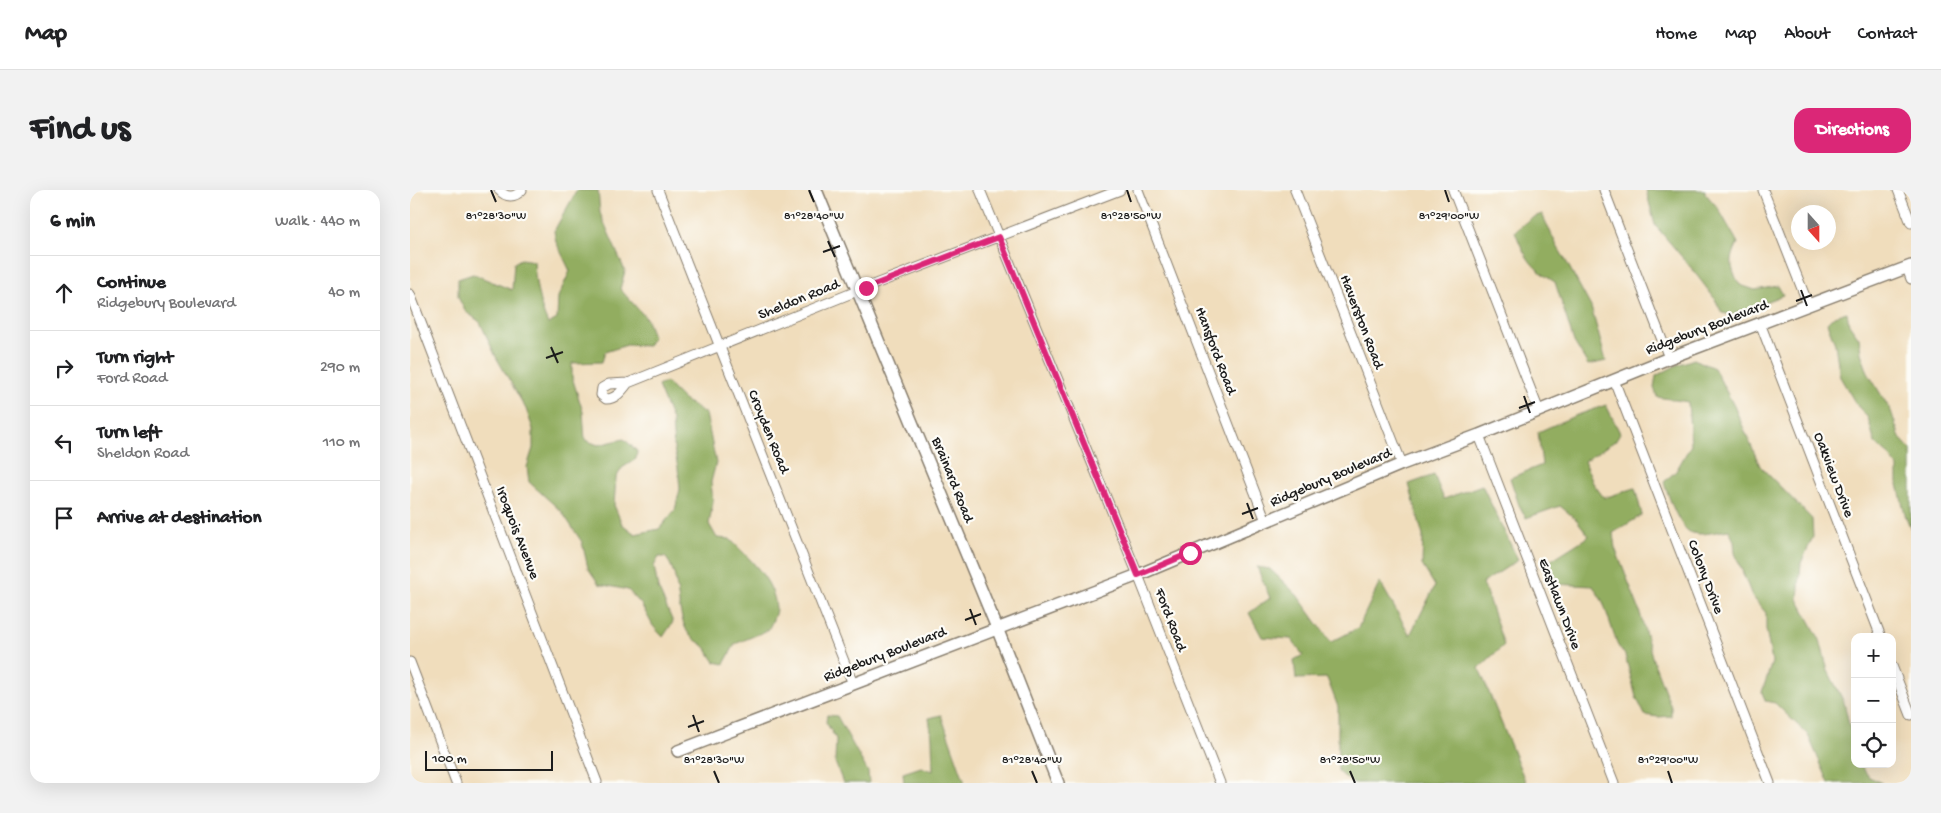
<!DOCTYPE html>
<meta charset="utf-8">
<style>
:root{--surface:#fff;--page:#f2f2f2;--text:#202124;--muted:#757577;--line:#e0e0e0;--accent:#db2777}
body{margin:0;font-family:"Gochi Hand",sans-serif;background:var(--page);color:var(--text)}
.controls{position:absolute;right:15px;bottom:15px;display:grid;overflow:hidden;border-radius:10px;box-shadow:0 5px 20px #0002}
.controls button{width:45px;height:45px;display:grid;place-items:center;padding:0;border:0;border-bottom:1px solid var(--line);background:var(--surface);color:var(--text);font:25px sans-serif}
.compass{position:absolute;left:1381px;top:15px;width:45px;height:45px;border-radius:50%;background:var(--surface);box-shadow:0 5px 20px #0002;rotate:159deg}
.scale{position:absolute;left:15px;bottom:12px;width:128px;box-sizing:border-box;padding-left:5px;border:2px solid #1c1c1c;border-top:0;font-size:14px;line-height:18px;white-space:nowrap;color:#1c1c1c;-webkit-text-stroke:4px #fdfcf7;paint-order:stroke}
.stop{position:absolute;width:15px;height:15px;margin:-11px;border:4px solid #db2777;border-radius:50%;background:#fff}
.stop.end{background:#db2777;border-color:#fff;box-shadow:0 1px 5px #0008}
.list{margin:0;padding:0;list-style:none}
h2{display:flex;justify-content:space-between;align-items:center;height:65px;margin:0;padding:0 20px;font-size:21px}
h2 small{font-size:16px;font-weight:400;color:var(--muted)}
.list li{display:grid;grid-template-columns:32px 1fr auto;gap:15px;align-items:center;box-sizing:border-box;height:75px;padding:0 20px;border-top:1px solid var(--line)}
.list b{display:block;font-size:19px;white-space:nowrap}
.list p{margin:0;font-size:16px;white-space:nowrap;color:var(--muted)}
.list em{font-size:16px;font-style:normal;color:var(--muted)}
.icon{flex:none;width:28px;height:28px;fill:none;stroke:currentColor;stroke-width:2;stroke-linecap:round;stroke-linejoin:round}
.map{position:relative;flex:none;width:1501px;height:593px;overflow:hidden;border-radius:15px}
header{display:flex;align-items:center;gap:30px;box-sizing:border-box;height:70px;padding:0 25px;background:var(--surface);border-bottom:1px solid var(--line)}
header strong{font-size:24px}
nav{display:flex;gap:28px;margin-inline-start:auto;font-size:18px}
.intro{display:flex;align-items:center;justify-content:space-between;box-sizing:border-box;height:120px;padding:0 30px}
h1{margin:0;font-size:35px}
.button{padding:12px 22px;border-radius:15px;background:var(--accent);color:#fff;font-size:18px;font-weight:700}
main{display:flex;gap:30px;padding:0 30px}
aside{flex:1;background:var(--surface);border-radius:15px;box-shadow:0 5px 20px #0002}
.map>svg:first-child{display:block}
.forest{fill:#92ad60;stroke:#57643e}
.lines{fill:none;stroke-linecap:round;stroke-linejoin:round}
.minor-casing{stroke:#867c6c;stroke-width:11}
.tertiary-casing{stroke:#867c6c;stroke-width:14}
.minor{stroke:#fff;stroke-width:9}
.tertiary{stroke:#fff;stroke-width:11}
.route{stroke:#db2777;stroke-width:6}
.ticks{fill:none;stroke:#1c1c1c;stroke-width:2}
.labels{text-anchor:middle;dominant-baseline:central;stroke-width:4.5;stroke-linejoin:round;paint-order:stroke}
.street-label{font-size:15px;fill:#1c1c1c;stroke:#fdfcf7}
.ticks-label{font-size:12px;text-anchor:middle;fill:#1c1c1c;stroke:#fdfcf7;stroke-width:4.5;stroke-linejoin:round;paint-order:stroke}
</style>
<header>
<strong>Map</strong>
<nav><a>Home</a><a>Map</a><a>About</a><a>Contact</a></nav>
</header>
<div class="intro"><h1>Find us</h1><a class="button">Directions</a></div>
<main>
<aside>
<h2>6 min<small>Walk · 440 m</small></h2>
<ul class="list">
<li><svg class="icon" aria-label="ahead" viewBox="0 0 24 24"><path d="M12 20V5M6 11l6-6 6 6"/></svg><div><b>Continue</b><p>Ridgebury Boulevard</p></div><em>40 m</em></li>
<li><svg class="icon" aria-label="right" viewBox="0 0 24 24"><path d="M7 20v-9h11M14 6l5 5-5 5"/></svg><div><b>Turn right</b><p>Ford Road</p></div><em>290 m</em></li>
<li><svg class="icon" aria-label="left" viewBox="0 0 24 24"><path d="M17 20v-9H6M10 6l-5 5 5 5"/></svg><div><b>Turn left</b><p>Sheldon Road</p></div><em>110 m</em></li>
<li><svg class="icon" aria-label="arrive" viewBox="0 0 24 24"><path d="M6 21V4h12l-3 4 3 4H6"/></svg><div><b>Arrive at destination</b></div></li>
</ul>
</aside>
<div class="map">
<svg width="1501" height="593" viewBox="0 0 1501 593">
<rect width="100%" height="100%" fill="#fdfcf7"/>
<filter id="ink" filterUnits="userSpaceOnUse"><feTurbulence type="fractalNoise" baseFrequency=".02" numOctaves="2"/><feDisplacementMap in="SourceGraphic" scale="10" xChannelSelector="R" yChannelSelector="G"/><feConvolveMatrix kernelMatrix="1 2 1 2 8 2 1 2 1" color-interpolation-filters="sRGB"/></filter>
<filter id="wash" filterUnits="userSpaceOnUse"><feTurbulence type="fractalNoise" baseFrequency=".0096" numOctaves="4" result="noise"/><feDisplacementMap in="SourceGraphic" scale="20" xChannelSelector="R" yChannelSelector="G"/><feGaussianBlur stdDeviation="1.12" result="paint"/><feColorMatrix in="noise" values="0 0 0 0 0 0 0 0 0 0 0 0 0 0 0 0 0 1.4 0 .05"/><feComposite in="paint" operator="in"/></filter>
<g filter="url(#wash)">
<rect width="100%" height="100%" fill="#f0ddbc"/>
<path class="forest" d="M167 0H188L190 23 215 81 210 99 236 128 243 146 238 156 217 155 195 162 192 172 162 173V187L173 222 175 250 188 255 214 249 227 261 226 269 212 278 206 288 204 315 212 334 225 344 249 339 265 320 270 299 268 278 264 259 262 230 248 196 256 192 274 210 296 224 306 273 301 292 303 312 299 334 307 348 320 349C338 368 364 389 366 418 366 425 361 434 358 440L325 454 314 474 305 472C301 467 298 460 294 456 285 449 280 449 275 437 266 417 270 382 255 367H249L244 376 248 398 263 432 253 447 243 436 231 414 218 400 189 394 178 378 172 352 152 322 119 292 117 277 123 258V239L116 219 86 167 70 132 55 121 48 107V89L63 84 102 100 104 73 111 69 124 71C125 93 129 114 138 134L147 129 148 107 160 81 146 52 144 41Z
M1236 0H1295V3L1308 18 1328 53C1319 71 1320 78 1330 95L1345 100 1368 96 1373 105 1322 125 1312 123 1305 109 1282 79 1245 35Z
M1132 24 1147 56 1156 71 1181 117 1196 171 1178 175 1164 152 1145 92C1122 79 1114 66 1105 41L1121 28Z
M1437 122 1439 134 1449 148 1451 163 1458 183 1481 221 1490 248 1501 260V339L1495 325 1488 294V277L1478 264 1465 253 1458 228 1446 214 1430 187 1425 154 1417 133 1424 126Z
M1284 169 1304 178 1324 216 1350 276 1402 329 1403 347 1391 373 1388 409 1410 450 1418 481 1434 512 1445 561V574H1450L1459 587 1473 593H1419L1398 545 1365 513 1355 511 1352 502 1362 472 1356 439V423L1342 406 1325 363 1324 351 1319 340C1308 341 1293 346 1283 343 1269 341 1258 304 1254 292L1266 281 1281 255 1278 212 1247 207 1244 197 1246 186 1267 175Z
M1196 215 1210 243 1205 251 1174 271 1183 293 1194 308 1225 298 1232 325 1203 343 1205 358 1228 416 1243 470 1261 517V526L1248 527 1235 525 1226 507 1215 465 1208 456 1193 412 1183 396 1144 394 1135 374 1179 346 1166 329 1150 316 1116 328 1109 315 1100 288 1132 275 1128 242 1162 227Z
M1024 285 1034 309 1072 295 1108 370 1073 393 1094 455 1069 478 1116 593H942L928 581V517L917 488 886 489 884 470 893 465 881 449 852 447 839 423 860 408 847 377 860 379 887 405 921 452 948 438 970 392 1000 445 1025 396 1012 375 1013 346 999 294Z
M417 525 427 526 458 582 459 593H433L425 572 426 549 416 532Z
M531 525 555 593H494L493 583 511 577 523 581 522 548 519 528Z"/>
</g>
<g filter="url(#ink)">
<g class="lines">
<g class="minor-casing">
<path id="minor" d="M89 0C96 8 105 8 112 0
M248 0 443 494
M570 0 728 385 810 593
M728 0 856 331
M885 0 992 274
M1043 0 1129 221
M1194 0 1259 168
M1353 0 1398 114
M1488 0 1501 33
M1497 78 1501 89
M0 104 187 592
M1350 133 1471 447
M1204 190 1360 593
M218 193C212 201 206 209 196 209L191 205 192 198 199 194 218 193 447 101 710 0
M1069 245 1204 593
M0 472 46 593
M1482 476 1501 525"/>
</g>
<g class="tertiary-casing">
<path id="tertiary" d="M406 0 587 438 648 593
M268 561 728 385 992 274 1069 245 1259 168 1501 76"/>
</g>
<use href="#minor" class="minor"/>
<use href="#tertiary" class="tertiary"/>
</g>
</g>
<g class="lines" filter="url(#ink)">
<path class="route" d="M456 98 589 47 728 385 780 363"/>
</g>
<path class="ticks" d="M81 0 86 12M399 0 404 12M717 0 721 12M1035 0 1039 12M418 51 425 67M413 62 430 56M1391 100 1397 116M1386 111 1402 105M141 157 148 173M136 168 153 162M1114 206 1120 223M1109 218 1125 212M837 313 843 329M832 324 848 318M560 419 566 435M555 430 571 424M283 525 289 542M278 537 294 531M304 581 309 593M622 581 627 593M940 581 945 593M1258 581 1262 593"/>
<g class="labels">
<g class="street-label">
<text transform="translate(389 110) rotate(-22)">Sheldon Road</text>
<text transform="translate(951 132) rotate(69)">Haverston Road</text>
<text transform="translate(1297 138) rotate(-21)">Ridgebury Boulevard</text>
<text transform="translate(805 161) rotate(69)">Hansford Road</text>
<text transform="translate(358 242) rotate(68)">Croyden Road</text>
<text transform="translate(1423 285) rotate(69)">Oakview Drive</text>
<text transform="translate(921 288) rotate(-23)">Ridgebury Boulevard</text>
<text transform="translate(542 290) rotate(68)">Brainard Road</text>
<text transform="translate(107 343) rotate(69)">Iroquois Avenue</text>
<text transform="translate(1295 387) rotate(69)">Colony Drive</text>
<text transform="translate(1149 414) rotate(69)">Eastlawn Drive</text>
<text transform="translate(760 430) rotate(69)">Ford Road</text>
<text transform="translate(475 465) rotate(-21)">Ridgebury Boulevard</text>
</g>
</g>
<g class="ticks-label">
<text x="86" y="29">81°28'30"W</text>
<text x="404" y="29">81°28'40"W</text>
<text x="721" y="29">81°28'50"W</text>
<text x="1039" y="29">81°29'00"W</text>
<text x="304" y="573">81°28'30"W</text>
<text x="622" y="573">81°28'40"W</text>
<text x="940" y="573">81°28'50"W</text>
<text x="1258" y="573">81°29'00"W</text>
</g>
</svg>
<div class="controls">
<button>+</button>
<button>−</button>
<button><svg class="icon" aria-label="locate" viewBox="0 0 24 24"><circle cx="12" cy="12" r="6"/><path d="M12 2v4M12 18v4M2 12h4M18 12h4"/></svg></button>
</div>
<svg class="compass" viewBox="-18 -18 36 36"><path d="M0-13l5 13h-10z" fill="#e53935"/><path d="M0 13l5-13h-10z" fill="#757577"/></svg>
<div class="scale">100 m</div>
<div class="stop" style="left:780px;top:363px"></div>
<div class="stop end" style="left:456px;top:98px"></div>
</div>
</main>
